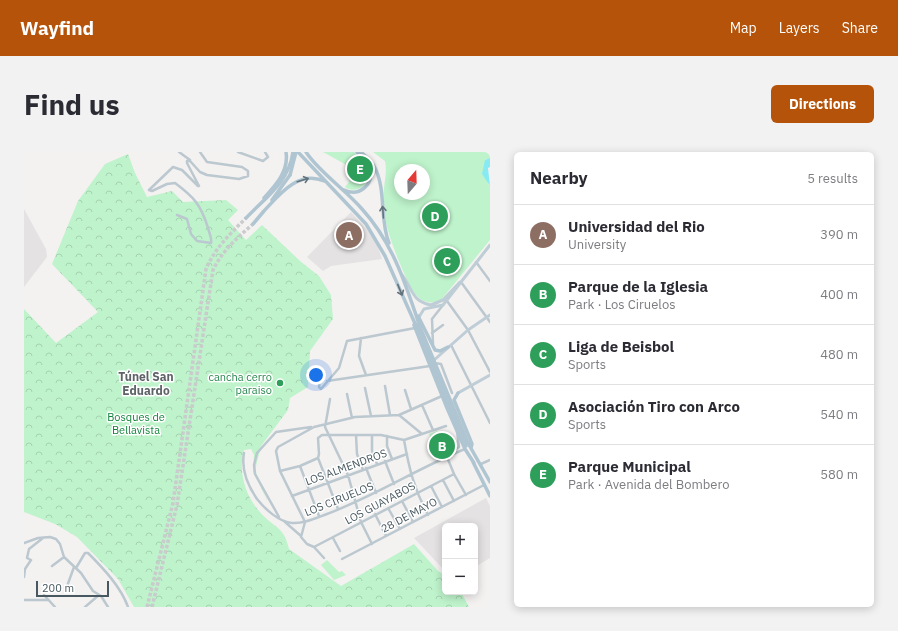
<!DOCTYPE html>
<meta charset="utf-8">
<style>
:root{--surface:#fff;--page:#f2f2f3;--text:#2b2b33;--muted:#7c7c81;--line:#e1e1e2;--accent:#b45309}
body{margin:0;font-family:"IBM Plex Sans",sans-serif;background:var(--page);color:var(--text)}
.controls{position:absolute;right:12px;bottom:12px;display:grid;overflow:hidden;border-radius:6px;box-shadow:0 2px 10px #0003}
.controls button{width:36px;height:36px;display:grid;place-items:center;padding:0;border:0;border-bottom:1px solid var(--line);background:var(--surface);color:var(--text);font:20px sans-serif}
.compass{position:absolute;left:370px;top:12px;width:36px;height:36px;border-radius:50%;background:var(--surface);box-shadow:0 2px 10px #0003;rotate:19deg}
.scale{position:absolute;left:12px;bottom:10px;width:73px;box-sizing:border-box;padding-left:4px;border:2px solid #475860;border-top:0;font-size:11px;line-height:14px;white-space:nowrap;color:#475860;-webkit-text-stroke:3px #fff;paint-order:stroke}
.you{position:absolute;left:292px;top:223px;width:14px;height:14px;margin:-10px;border:3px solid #fff;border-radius:50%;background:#1a73e8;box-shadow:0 0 0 6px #1a73e833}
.badge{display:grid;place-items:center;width:26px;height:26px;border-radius:50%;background:var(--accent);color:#fff;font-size:13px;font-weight:700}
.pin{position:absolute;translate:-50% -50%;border:2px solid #fff;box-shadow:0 1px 4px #0006}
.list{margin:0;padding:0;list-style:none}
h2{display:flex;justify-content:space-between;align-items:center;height:52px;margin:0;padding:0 16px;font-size:17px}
h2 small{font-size:13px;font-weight:400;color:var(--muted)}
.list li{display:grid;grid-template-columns:26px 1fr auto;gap:12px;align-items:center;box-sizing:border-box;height:60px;padding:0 16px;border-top:1px solid var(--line)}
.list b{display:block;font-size:15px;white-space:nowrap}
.list p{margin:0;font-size:13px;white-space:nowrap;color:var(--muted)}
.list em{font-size:13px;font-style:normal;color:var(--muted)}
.map{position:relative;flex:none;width:466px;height:455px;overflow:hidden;border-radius:6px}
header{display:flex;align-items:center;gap:24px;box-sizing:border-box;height:56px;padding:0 20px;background:var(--accent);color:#fff}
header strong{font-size:19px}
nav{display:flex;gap:22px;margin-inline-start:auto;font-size:14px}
.intro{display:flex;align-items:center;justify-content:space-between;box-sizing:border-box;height:96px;padding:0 24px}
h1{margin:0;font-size:28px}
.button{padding:10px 18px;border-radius:6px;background:var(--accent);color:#fff;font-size:14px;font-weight:700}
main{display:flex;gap:24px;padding:0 24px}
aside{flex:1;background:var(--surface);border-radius:6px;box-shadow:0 2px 10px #0003}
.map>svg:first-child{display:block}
.education{fill:#e5e2e4}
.green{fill:#bef3cb;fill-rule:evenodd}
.forest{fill:url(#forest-crowns)}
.water{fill:#88ebf3}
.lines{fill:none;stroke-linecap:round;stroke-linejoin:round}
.primary-tunnel{stroke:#c9cbcd;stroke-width:3.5;stroke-dasharray:3.5 2;stroke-linecap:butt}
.street{stroke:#bbc8cf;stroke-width:2.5}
.secondary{stroke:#becdd6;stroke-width:3}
.primary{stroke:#afc5d1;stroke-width:3.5}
.primary-bridge{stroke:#afc5d1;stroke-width:3.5}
.oneway{stroke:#61737c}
.leisure-dot{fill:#2e9e5b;stroke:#fff;stroke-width:1.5}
.labels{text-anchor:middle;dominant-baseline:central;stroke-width:3;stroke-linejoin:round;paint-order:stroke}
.leisure-label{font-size:11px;fill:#27864d;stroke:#fff;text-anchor:end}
.park-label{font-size:11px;fill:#11833b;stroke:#fff}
.street-label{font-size:11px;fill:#475860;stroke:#fff}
.neighbourhood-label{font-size:12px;font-weight:bold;fill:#5d6367;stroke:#fff}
</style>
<header>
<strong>Wayfind</strong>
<nav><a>Map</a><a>Layers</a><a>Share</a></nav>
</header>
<div class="intro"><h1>Find us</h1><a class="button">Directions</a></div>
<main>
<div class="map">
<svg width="466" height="455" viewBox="0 0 466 455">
<defs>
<pattern id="forest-crowns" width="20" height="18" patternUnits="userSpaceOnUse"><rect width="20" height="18" fill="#bef3cb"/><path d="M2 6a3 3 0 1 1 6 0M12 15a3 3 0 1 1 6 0" fill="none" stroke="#a5d2b1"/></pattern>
</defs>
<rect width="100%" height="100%" fill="#f4f1f1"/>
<path class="education" d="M0 57 22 97 23 105 0 135Z
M327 60 341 75 353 92 358 107 307 114 299 119 283 105Z
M462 346 466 354V406L451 415V374H421V419L390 386Z"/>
<path class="green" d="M299 0H330C334 4 341 9 344 14 351 29 333 44 321 35L325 30 324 21 328 16Z
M349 0H466V6L461 8 464 32 466 34V88L417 148C409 152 400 151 394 145 384 136 364 84 362 70 361 59 359 46 360 36 361 27 363 19 361 9ZM376 18H400V42H376Z
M413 279 417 290 423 287 428 298 414 304 405 282Z
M303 408 315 420 318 419 322 423 310 428 297 413Z"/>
<path class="forest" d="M104 2 111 21 123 45 148 39 159 50 202 48 214 58 204 68 222 88 238 73 276 109 295 124 307 143 309 167 286 199 284 235 266 246 264 258 237 294 231 318 244 350 229 319 230 303 227 297 220 298C214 319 221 343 235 359 249 376 260 373 265 397L317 434 390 392 414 419 421 423V440H437L445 455H110L94 427 53 385 31 372 0 360V157L32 191 74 160 28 112 54 49 81 12Z"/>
<path class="water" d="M466 6V15L464 16 466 34 458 22 461 8Z"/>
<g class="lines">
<path class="primary-tunnel" d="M123 455 149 351 182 117C191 96 206 82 222 66
M128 455 153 353 189 118C198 99 213 86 229 72"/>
<path class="street" d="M155 0 166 8
M214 0 239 9 244 5 241 0
M163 9H166L176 20 183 23 215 27 224 24V19L218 15 183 10 176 0
M163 9V11L175 34
M153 63 163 67 167 82 173 89 187 91C188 85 185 81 184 76 177 53 170 45 151 31L143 32 128 39 125 38 149 15 158 18 174 34H175
M452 110 466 129
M437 130 466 170
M423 149 444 178 466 220
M408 181 419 173
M337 186 335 204 342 223
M409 192 408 167 419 153
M427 193 466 271
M410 211 417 212 428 241
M297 219 295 235 297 237 315 216 323 189 391 176
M303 229 406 214
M361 234 366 263
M341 236 347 264
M381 238 387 257
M323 242 328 266
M306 247 301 275 324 323 337 370 348 392
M398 253 409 278
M375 263 418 244
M332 283 333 302 339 318
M348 283V299L353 312
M363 284V294L368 307
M380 288C385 316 390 337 404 363
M220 301C217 317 224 334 233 347 241 357 255 370 268 371 280 372 292 366 303 362 351 344 394 316 441 297
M427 303 428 300 435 295 433 279
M423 305 430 322
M294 306 314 357
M361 309 370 332
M457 312 466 308
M276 314 295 364
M342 316 352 341
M256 319 276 314 294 306 295 302 294 286 298 283H357L380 288 422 274
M419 328 430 349
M407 334 418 355
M268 344 383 302
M378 349 389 370
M364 356 376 377
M351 362 362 384
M255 365 231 322 230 313 233 301 252 280 287 275
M261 370 277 384
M309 386 316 399
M0 391 14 386 26 385 32 387 36 392 40 405 57 421 69 439 77 444 84 455
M290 395 283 392 277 385 281 370 256 319 252 299 254 295 290 275 331 265 375 263 398 282
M290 395 430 322 442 343
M290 395 300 406
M318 407 460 333
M28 414 40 405
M52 416 61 401H64C79 416 97 435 104 455
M0 425 1 417 7 408 3 406 5 397 19 386
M42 437 50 415
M20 443 31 455
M0 448H24
M61 455 75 443"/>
<path class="secondary" d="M378 123C389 137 387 149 407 153L419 148 436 130
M395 165 400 157 419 153 466 93
M409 209 444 178 466 163
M434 241 466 223"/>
<path class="primary" d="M274 0 342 72 361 104 393 176
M282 0C295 20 322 38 338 57 369 91 382 133 396 175
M337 0C341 4 347 9 350 14 363 38 355 67 365 91
M320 38C335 45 350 33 346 17L333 0
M240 46C252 33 265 19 262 0
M248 48 266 23
M239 60C255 43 274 18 300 29
M222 66C241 46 265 30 269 0
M229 72 240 59
M394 164 411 198 416 199 424 195
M390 173 423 256 441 297 450 311
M434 241 430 248 448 292 447 296
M444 291 466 330
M449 310 466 344"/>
<path class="primary-bridge" d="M266 23 272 0
M396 175 444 291
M393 176 442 294"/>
</g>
<defs><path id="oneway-shaft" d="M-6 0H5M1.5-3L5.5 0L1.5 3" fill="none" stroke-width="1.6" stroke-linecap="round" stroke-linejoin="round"/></defs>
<g class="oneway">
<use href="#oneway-shaft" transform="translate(279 28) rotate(-17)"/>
<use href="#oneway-shaft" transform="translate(359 60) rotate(-94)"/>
<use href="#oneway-shaft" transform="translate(376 138) rotate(68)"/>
</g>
<circle class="leisure-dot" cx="256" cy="231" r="4"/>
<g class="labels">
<g class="leisure-label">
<text x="248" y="225">cancha cerro<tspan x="248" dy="13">paraiso</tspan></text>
</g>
<g class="park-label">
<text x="112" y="265">Bosques de<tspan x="112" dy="13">Bellavista</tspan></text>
</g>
<g class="street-label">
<text transform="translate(322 315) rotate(-20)">LOS ALMENDROS</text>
<text transform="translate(315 347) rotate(-22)">LOS CIRUELOS</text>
<text transform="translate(356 351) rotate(-28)">LOS GUAYABOS</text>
<text transform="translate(385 363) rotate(-28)">28 DE MAYO</text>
</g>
<g class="neighbourhood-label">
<text x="122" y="224">Túnel San<tspan x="122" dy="14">Eduardo</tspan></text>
</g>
</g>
</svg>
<div class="controls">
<button>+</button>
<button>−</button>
</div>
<svg class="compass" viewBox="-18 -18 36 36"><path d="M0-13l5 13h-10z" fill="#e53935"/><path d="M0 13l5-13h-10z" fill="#7c7c81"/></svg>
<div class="scale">200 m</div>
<div class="you"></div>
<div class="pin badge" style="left:325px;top:83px;background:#8d6e63">A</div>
<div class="pin badge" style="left:418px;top:294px;background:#2e9e5b">B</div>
<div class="pin badge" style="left:423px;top:109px;background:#2e9e5b">C</div>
<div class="pin badge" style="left:411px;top:64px;background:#2e9e5b">D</div>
<div class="pin badge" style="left:336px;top:17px;background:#2e9e5b">E</div>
</div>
<aside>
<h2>Nearby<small>5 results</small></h2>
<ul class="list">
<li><span class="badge" style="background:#8d6e63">A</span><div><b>Universidad del Rio</b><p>University</p></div><em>390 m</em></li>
<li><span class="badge" style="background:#2e9e5b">B</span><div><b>Parque de la Iglesia</b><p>Park · Los Ciruelos</p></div><em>400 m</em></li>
<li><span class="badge" style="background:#2e9e5b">C</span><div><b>Liga de Beisbol</b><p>Sports</p></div><em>480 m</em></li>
<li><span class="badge" style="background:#2e9e5b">D</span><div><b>Asociación Tiro con Arco</b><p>Sports</p></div><em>540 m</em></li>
<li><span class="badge" style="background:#2e9e5b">E</span><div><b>Parque Municipal</b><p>Park · Avenida del Bombero</p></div><em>580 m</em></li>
</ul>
</aside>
</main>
